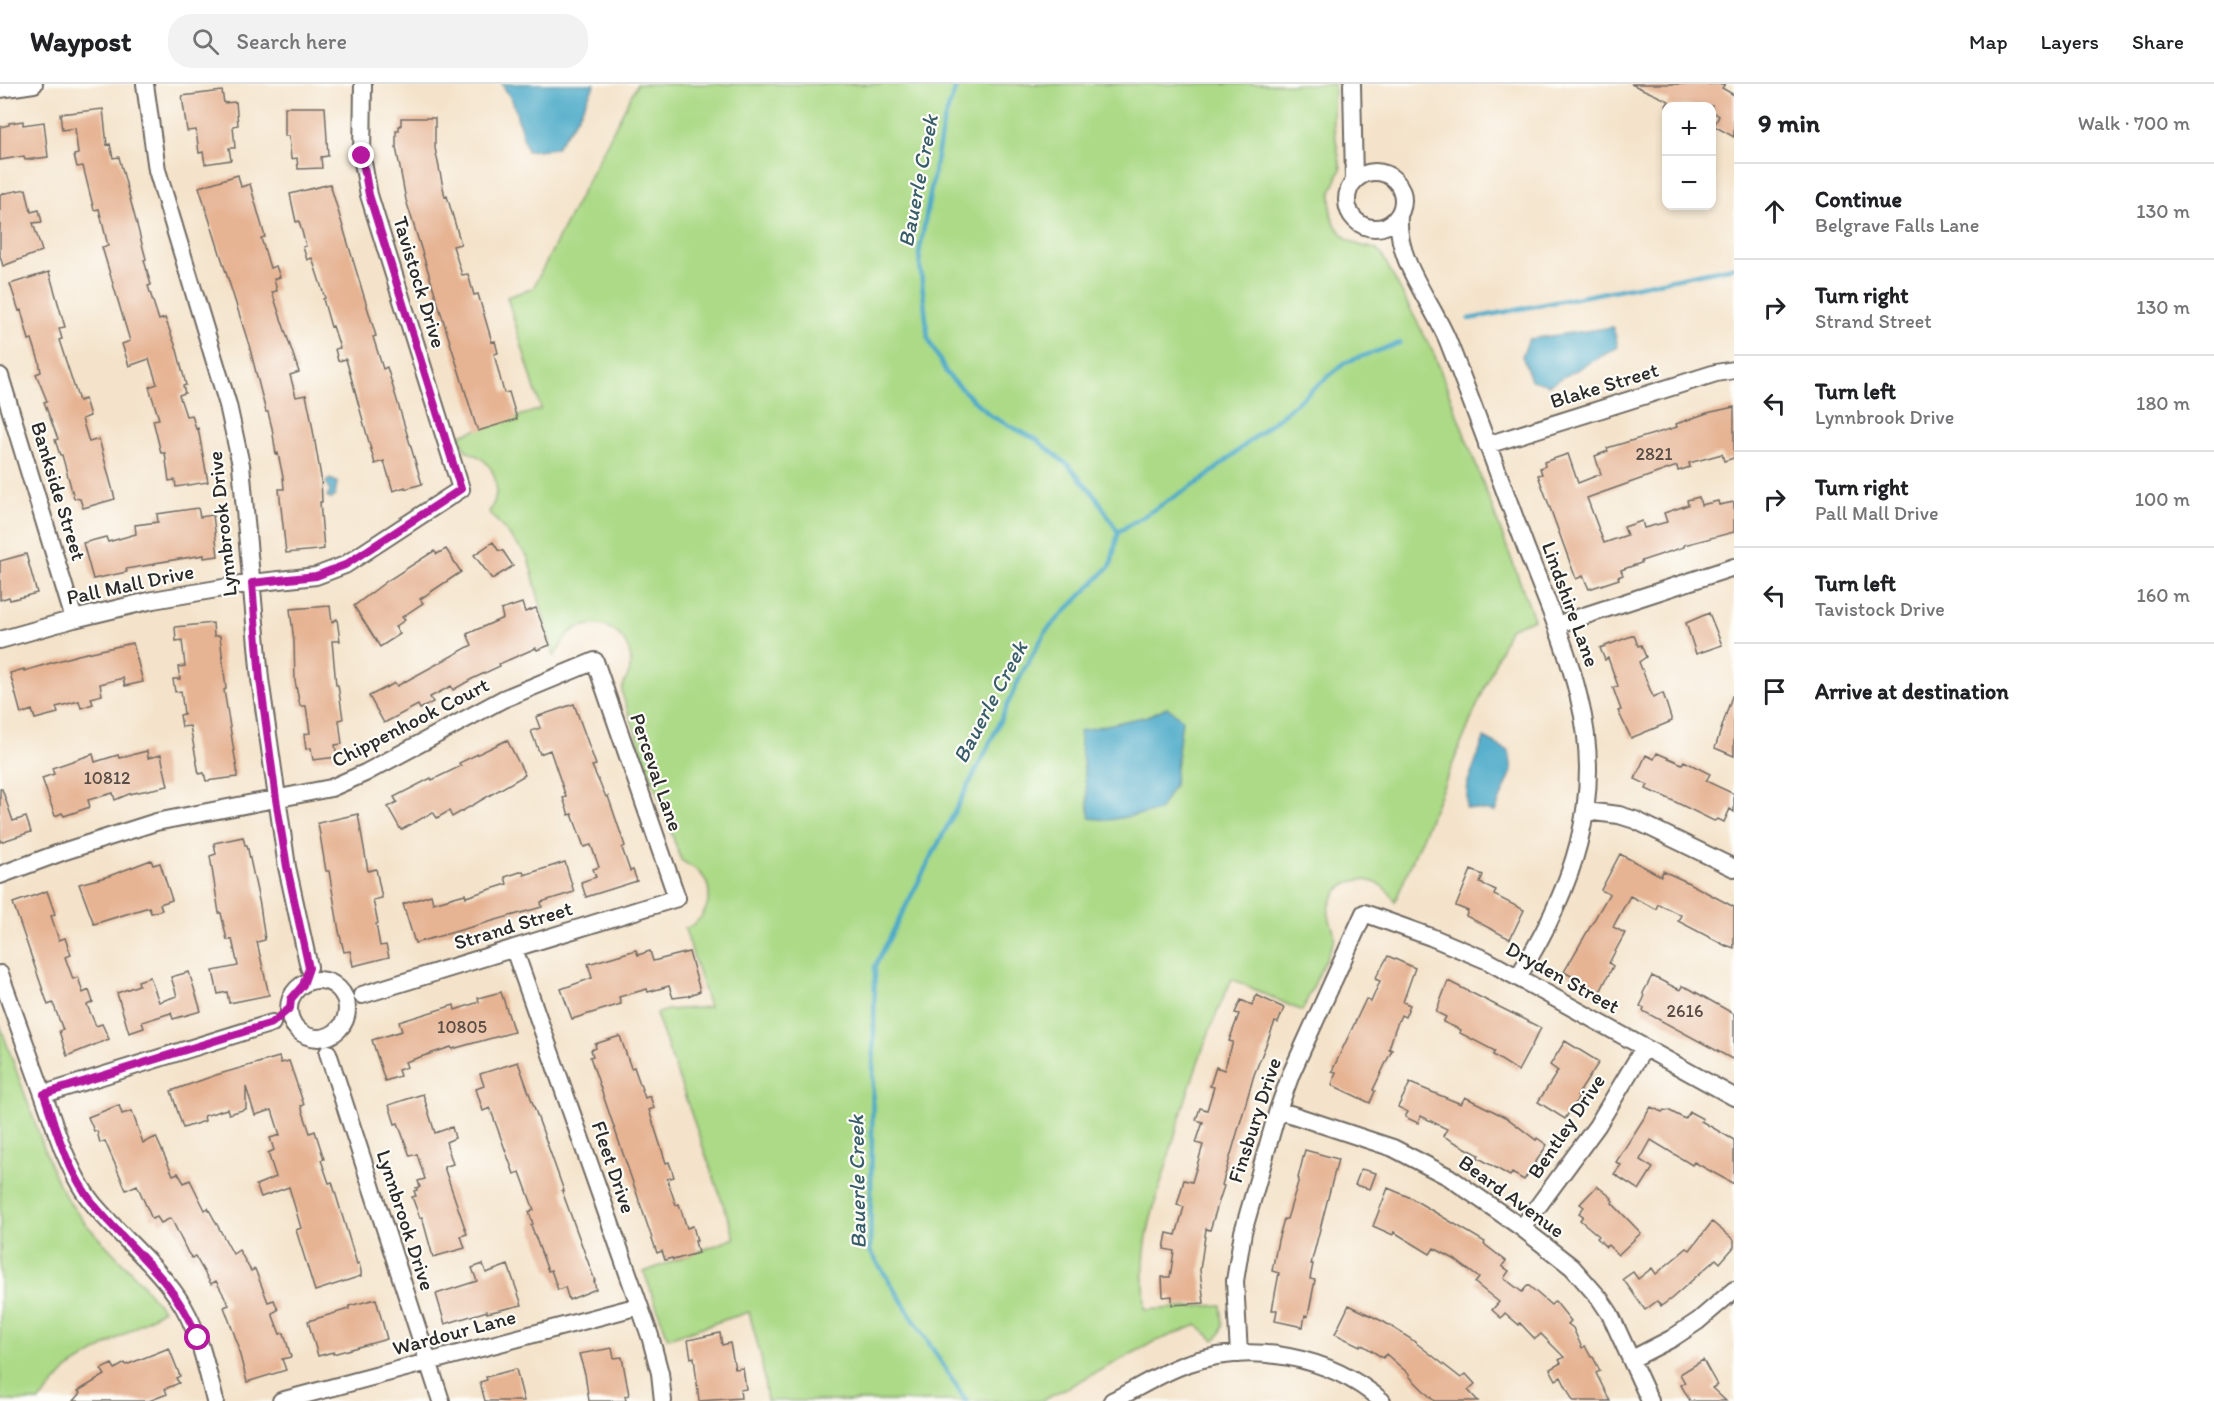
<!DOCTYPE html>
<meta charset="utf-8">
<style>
:root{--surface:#fff;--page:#f2f2f2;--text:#202124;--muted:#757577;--line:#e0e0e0}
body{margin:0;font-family:Itim,sans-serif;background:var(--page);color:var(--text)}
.controls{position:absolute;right:18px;top:18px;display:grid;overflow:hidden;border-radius:12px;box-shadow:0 3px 9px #0003}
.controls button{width:54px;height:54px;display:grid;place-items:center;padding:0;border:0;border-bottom:2px solid var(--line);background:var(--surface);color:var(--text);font:30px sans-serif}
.stop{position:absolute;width:18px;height:18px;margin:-14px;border:4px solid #b5179e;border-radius:50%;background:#fff}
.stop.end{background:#b5179e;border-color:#fff;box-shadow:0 2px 6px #0008}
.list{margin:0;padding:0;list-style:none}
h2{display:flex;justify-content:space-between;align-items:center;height:78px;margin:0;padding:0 24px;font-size:26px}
h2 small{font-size:20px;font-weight:400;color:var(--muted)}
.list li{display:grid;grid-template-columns:39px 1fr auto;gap:18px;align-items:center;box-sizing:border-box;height:96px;padding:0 24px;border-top:2px solid var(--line)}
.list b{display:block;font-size:22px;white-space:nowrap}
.list p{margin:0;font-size:20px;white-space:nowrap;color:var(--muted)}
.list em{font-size:20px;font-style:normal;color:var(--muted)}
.icon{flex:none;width:33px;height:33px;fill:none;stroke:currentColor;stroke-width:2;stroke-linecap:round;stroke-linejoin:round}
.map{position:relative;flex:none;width:1734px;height:1317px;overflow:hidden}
header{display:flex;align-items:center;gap:36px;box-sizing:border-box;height:84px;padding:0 30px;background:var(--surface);border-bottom:2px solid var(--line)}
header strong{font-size:28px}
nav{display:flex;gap:33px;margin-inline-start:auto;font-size:21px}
.search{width:420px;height:54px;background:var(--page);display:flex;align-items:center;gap:15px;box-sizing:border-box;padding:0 21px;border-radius:24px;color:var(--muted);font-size:22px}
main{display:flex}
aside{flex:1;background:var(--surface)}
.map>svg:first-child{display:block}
.green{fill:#acda87;stroke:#6c8259;stroke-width:1.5}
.water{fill:#49a9c8;stroke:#3a6a7a;stroke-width:1.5}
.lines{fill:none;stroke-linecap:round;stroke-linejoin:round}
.stream{stroke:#49a9c8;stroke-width:4.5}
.building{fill:#e6b393}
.street-casing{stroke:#716b63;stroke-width:20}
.street{stroke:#fff;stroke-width:16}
.route{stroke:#b5179e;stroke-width:8}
.labels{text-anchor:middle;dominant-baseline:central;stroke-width:4.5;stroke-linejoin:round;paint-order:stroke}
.number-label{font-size:18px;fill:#5a4d45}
.street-label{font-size:21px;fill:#2b2b2b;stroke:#fdfcf7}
.water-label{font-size:22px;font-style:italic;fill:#375d6a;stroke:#fdfcf7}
</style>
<header>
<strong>Waypost</strong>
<div class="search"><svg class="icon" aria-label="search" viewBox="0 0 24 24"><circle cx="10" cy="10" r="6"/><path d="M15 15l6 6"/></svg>Search here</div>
<nav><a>Map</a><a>Layers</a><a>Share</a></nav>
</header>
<main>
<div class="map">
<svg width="1734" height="1317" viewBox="0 0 1734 1317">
<rect width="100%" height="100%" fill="#fdfcf7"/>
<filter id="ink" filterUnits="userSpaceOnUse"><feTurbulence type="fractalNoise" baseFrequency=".0167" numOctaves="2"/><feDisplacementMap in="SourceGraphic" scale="12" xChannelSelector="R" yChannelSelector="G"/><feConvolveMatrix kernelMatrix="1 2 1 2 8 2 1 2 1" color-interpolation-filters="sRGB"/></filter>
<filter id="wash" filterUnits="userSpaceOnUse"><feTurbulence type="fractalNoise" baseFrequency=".008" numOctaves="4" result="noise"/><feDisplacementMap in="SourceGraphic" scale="24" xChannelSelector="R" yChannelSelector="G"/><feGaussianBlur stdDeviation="1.35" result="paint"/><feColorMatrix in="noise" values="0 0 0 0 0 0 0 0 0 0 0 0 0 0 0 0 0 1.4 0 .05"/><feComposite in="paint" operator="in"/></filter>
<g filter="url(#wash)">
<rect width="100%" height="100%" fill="#f4e3ca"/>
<path class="green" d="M637 0H1334L1333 38 1341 85 1331 108V130L1336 142 1347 155 1359 161 1376 165 1382 171 1435 272 1534 535 1509 545 1395 818C1384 793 1349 787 1334 812 1320 833 1338 842 1334 857L1302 927 1232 895C1203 956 1183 1020 1165 1086 1156 1116 1145 1148 1144 1180 1143 1195 1145 1211 1145 1226L1221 1221C1222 1234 1227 1248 1214 1256L1197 1241 1154 1258 1042 1317H767L761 1273 749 1228 668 1254 644 1188 735 1154 656 930 667 926 709 923 685 845C707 835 717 809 701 790 695 783 687 781 681 776L627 624C625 618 622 612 622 606 623 599 629 592 630 585 634 562 617 541 594 541 569 541 564 556 554 573L528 473 489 428C500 411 499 388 482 375 477 371 471 369 465 366L460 351 541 325 507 213 533 204Z
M0 941 53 1089 67 1115 83 1137 137 1194 163 1226 68 1285 39 1317H0Z"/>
<path class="water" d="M502 0H595L577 34 556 64 527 67 513 18Z
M1613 243 1618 263 1549 301 1531 296 1522 272 1529 255Z
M330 395 337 398 335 412 331 415 327 412 330 407 326 398Z
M1167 623 1182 635 1174 701 1159 727 1109 736 1090 734 1079 647 1148 632Z
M1484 654 1509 667 1512 687 1495 728 1466 724 1468 698Z"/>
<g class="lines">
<path class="stream" d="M957 0 943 40 919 170 928 254 947 290 972 315 991 332 1037 356 1069 382 1097 414 1118 448 1111 481 1046 547 1022 589 986 667 875 882 870 1167 966 1317
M1469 235 1734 183
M1118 448 1205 394 1346 278 1400 259"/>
</g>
<g id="blocks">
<path class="building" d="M1631 0H1725L1722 4 1734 11V53L1714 42 1719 32 1712 27V22H1666L1669 17Z
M222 7 224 19 236 18 238 41 233 42 235 64H229L231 76 205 80 203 68 199 69 196 46 187 47 182 12Z
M285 23H325L328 72 321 73 322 84 298 85 297 74 291 75 289 52H285Z
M103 25 107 61 110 60 113 74 119 73 146 175 144 176 151 201 148 202 159 236 165 234 177 266 186 301 183 302 185 309 179 311 186 332 192 331 196 345 198 344 208 398 176 403 175 396 169 397 165 369H161L153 336 159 335 149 303 157 300 149 275 129 282 122 260 130 257 102 163 108 162 99 125 94 126 83 82 77 83 74 71 78 70 75 44 62 46 60 30Z
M401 34H435V64L445 113 447 112 461 160 453 162 462 191 468 190 474 211 478 210 492 258 495 257 498 269 494 270 504 309 509 308 517 335 478 347 475 339 406 116 396 63V47H399V42H401Z
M23 37V41L44 38 48 73 25 76 24 72 0 76V43L9 41V39Z
M238 91 241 103 250 100 265 153 261 154 270 184 276 182 280 193 274 195 277 207 272 208 299 288 290 291 296 313 306 311 310 329 321 393 322 418H320L324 465 318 466 286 469 279 405H284L283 393 278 369 276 370 272 344 268 328H266L249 261 199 103Z
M330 100 376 252 373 253 383 285 387 283 422 400 405 405V403L393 407 384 377 375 380 346 275 338 277 335 265 340 264 333 242 331 243 323 215 325 214 312 174 307 176 303 163 306 162 299 137 296 138 290 110Z
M26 105 31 128 39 126 42 138 33 139 42 167 3 182 0 172V110Z
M49 188 65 243 59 244 62 255 59 256 79 317 85 315 90 332 82 335 89 358 99 355 115 415 83 424 80 415 74 414 62 371H60L55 356 58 355 44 318 47 317 36 290 41 288 39 277 32 255 29 256 21 226 19 227 10 200Z
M1734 323V374L1724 377 1722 370 1689 379 1690 383 1678 387 1677 382 1587 414 1604 459 1627 451 1624 443 1642 437 1644 444 1667 438 1664 429 1688 421 1687 416 1699 413 1701 421 1718 417 1719 421 1734 418V448L1684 461V463L1641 477V479L1621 486 1623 491 1618 493 1619 495 1589 505 1583 492 1576 495 1538 391 1542 390 1540 384 1545 382 1544 378 1568 370 1578 399 1601 390 1595 372 1608 367 1607 364 1677 343 1676 340 1707 329Z
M198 424 200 433 213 431 218 472 204 474V471L155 479V480L126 485 127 488 93 495 83 459 106 453 108 458 136 450 135 441 158 438 157 430Z
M493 458 498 466 503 467 513 482 492 495 474 471Z
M446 465 461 488 420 515 423 519 402 533 405 536 395 543 400 550 380 563 354 522 387 497 434 467 437 470Z
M26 470 37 509 10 516 9 513 0 516V477Z
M522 519 525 528 536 524 550 561 537 566 536 564 499 580 500 582 472 595 453 606 451 602 430 613 433 618 420 625 418 621 384 639 369 612 395 599 397 602 472 561 467 550 503 534 501 526Z
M330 522 332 538 337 535 340 557H332L336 601H338L343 635 339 636 342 660 335 661 337 673 313 676 311 664 306 665 304 650 310 649 306 622H300L295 597 294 558 290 525Z
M1709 529 1722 561 1696 570 1686 539Z
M213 539 214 552H220L226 605 224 606 237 686V693L206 697 204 689 199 690 190 642 182 643 180 631 184 630 181 607 175 608 173 595H180L178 583 185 582 182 556 176 557 175 543Z
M1634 551 1638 562 1641 561 1646 573 1639 578 1653 613 1663 609 1672 637 1631 654 1618 627 1621 626 1613 604 1618 602 1608 574 1605 576 1600 564Z
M133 559 143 598 125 602 123 594 100 600 102 611 91 614 93 620 81 624 79 617 56 623 58 629 35 635 32 626 21 630 10 589 24 585V587L78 571Z
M1732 612 1734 613V672L1715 664Z
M574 620 596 681 592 682 606 713 608 712 625 762 622 764 630 787 633 786 637 797 586 813 581 798 596 793 593 785 599 783 591 761 584 763 572 730 569 731 563 714 566 713 550 666 540 670 531 647 540 644 536 633Z
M507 656 525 691 452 733 449 727 437 734 433 728 401 746 388 723 397 718 394 713 431 694 432 696 461 682 459 679Z
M147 667 148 674 161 671 168 702 129 710 115 716 113 709 88 716 90 723 64 732 62 729 55 732 42 694 54 690 52 684 93 670 95 678 118 671 119 674Z
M1657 669 1682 680 1684 677 1710 690 1706 697 1734 710V728L1730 725 1724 738 1718 735 1714 737 1657 709V710L1646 705 1648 701 1635 695 1646 671 1654 675Z
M0 705H2L13 737 26 733 31 748 0 758Z
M358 730 368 787 376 785 382 814 373 816 378 839 376 840 380 862 386 861 389 873 353 882 350 867 344 868 339 847 329 787H326L318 739Z
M243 753 245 761H247L260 821 265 856 257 858 269 911 229 919 227 908 218 910 213 887 238 882 232 855 227 856 221 829H219L210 772 216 770 214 759Z
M1620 770 1661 792 1663 787 1685 797 1734 823V864L1726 861V862L1678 837 1681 831 1658 820 1656 825 1630 812 1613 843 1625 849 1609 879 1613 882 1600 908 1564 888 1609 810 1601 806Z
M151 776 153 781 160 779 172 816 160 820 162 826 151 829 149 823 94 840 79 800 109 792Z
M565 778 574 808 541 818 542 823 415 859 403 820 431 811 433 819 465 810 466 813 507 800 505 793 523 787 524 791Z
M1471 786 1483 791 1480 799 1496 806 1494 811 1524 826 1510 855 1466 832 1468 827 1456 822Z
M47 807 55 830 51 832 59 856 65 854 71 871 65 873 73 895 78 893 83 909 89 906 93 918 87 921 96 942 102 940 109 955 67 972 59 947 63 946 53 919 48 921 13 819Z
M636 866 638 871 650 867 653 877 689 868 700 907 688 912 673 914 669 902 648 908 647 905 619 913 621 920 572 935 561 905 592 894 588 880Z
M1388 872 1415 884 1403 918 1410 921 1405 933 1401 931 1395 945 1389 965 1392 966 1373 1006 1375 1007 1370 1019 1332 1001 1336 988 1332 987 1366 915 1371 918 1380 897 1375 895Z
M189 888 201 927 173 935 171 929 142 938 144 944 129 949 117 909 139 901 138 897 150 893 159 918 177 912 171 893Z
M1652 892 1680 906 1682 902 1690 905 1734 930V976L1643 927 1644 924 1640 922 1644 914 1643 909Z
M1448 897 1541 944 1518 987 1493 971 1495 967 1460 949 1461 946 1443 938 1446 933 1436 928Z
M501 908 514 948 452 965 451 963 405 978 407 983 398 986 400 992 385 997 372 956 402 947 399 938 454 921 455 926 479 918 478 914Z
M1256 911 1284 924 1278 939 1275 938 1254 991 1222 1101 1224 1102 1220 1114 1210 1146 1206 1145 1200 1186 1204 1219 1172 1221V1212L1163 1213 1162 1193H1170L1174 1167 1164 1165 1167 1149 1176 1151 1184 1123 1177 1121 1184 1096 1192 1098 1203 1061 1196 1059 1203 1038 1196 1036 1200 1024 1207 1026 1214 1003 1210 1002 1216 983 1224 986 1233 958 1229 957 1239 930 1235 929 1241 916 1252 921Z
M620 952 631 984 634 983 645 1014 650 1012 654 1024 649 1026 666 1079 669 1078 674 1093 667 1095 676 1121 679 1120 687 1144 693 1142 697 1157H695L698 1169 673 1176 672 1174 665 1176 662 1167 657 1169 590 973 593 972 591 966 596 964 595 960Z
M1565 957 1599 978 1577 1012 1579 1013 1565 1035 1538 1018 1558 987 1550 981Z
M279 973 281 979 289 977 304 1021 301 1022 310 1049 315 1047 324 1075 321 1076 329 1099 332 1098 357 1180 359 1179 361 1187V1192L315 1207 296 1146 301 1144 289 1103 261 1113 256 1101 276 1093 268 1069 274 1066 270 1054 280 1051 272 1026 255 1031 246 1003V1025L229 1030 227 1025 204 1032 205 1037 183 1044 171 1007 216 991Z
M518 978 558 1090 564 1107H562L595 1197H594L596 1205 569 1216 565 1203 558 1206 551 1186 548 1187 531 1141 533 1140 529 1128 534 1126 520 1088 514 1090 490 1024 483 1027 476 1005 484 1002 480 990Z
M1410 999 1461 1020 1465 1013 1507 1034 1536 1056 1537 1054 1547 1061 1524 1096 1512 1089 1510 1092 1477 1073 1479 1071 1443 1052 1447 1045 1421 1032 1418 1039 1405 1033 1408 1028 1398 1023Z
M423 1010 435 1049 452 1043 455 1054 446 1058 453 1080 444 1083 467 1150 461 1152 465 1164 433 1173 422 1133 420 1134 412 1113 416 1112 414 1107 417 1106 416 1104 420 1103 418 1097 425 1095 417 1070 410 1072 398 1039 395 1040 389 1021Z
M119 1021 122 1030 132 1027 143 1059 156 1053 173 1091 178 1089 184 1099 190 1096 205 1126 208 1124 233 1170 239 1166 251 1187 255 1185 268 1218 274 1216 278 1226 272 1229 280 1250 284 1249 291 1273 282 1275 286 1286 247 1298 238 1264 239 1263 224 1223 229 1221 216 1197 211 1200 195 1172 192 1174 188 1169 171 1134 161 1139 157 1133 152 1135 137 1101 126 1106 105 1057 100 1059 97 1047H94L88 1033Z
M1651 1023 1662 1028 1664 1026 1667 1027 1668 1026 1685 1035 1690 1028 1703 1035 1701 1037 1734 1056V1100L1694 1078 1692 1081 1651 1056 1640 1076 1653 1084 1639 1106 1614 1090 1621 1081 1616 1078Z
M1305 1066 1338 1075 1311 1180H1313L1310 1195 1315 1196 1308 1232 1305 1231 1303 1243 1275 1237 1277 1226H1272L1279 1189 1272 1187 1278 1156 1284 1135H1287L1299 1095 1298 1094Z
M1361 1085 1376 1089 1370 1105 1355 1101Z
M1597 1102 1612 1114 1611 1115 1613 1117 1612 1119 1641 1149 1618 1171 1608 1161 1606 1163 1597 1154 1599 1152 1580 1136 1583 1132 1579 1129 1584 1123 1580 1120Z
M1388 1104 1411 1114 1485 1158 1484 1160 1506 1177 1502 1182 1509 1187 1504 1194 1522 1208 1528 1201 1551 1221 1555 1217 1571 1237 1568 1240 1573 1244 1582 1264 1585 1262 1591 1273H1593L1600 1287 1596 1289 1610 1317H1573L1561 1293 1556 1296 1550 1285 1561 1279 1559 1276 1564 1273 1541 1250 1535 1255 1520 1239 1519 1241 1505 1229 1501 1234 1492 1226 1499 1218 1475 1199 1479 1194 1454 1175 1434 1164 1430 1170 1394 1148 1393 1151 1373 1142Z
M1712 1138 1734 1156V1163L1720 1179 1716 1175 1671 1215 1661 1222 1657 1217 1645 1226 1623 1195 1633 1188 1638 1195 1652 1184 1656 1190 1687 1164 1690 1166Z
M483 1180 486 1189 508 1181 522 1221 487 1229V1227L445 1240 436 1210 477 1197 472 1184Z
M376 1215 387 1255 333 1270V1268L318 1272 308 1237 349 1225V1222Z
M1349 1221 1384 1238 1411 1255 1461 1294 1466 1290 1475 1300 1468 1306 1478 1317H1434L1409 1292 1410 1291 1386 1270 1383 1274 1361 1260 1360 1262 1335 1250Z
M720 1249 722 1261 730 1259 735 1285 743 1284 746 1305 740 1306 741 1314 699 1317 694 1273 691 1274 688 1256Z
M169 1264 180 1292 176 1294 179 1299 165 1305 167 1310 149 1317H73L80 1309 78 1307 105 1291 101 1285 112 1280 115 1285 125 1279 126 1281Z
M612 1264 614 1274 622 1273 629 1311 625 1312 626 1317H589L585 1290 579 1270Z
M1703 1276 1717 1301 1712 1304 1726 1317H1690L1681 1301 1685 1299 1680 1290Z
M516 1285 524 1317H485L480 1298 487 1296 486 1293Z"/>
</g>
</g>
<g filter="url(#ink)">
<use href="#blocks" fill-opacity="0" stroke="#716b63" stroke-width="1.5"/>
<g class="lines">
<g class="street-casing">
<path id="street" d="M145 0 157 86 228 321 241 381 260 595 287 783 309 883
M1352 0 1354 96
M0 5 34 0
M1347 116a28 28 0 1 1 56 0a28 28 0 1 1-56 0Z
M1399 132C1396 178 1431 216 1448 257 1475 325 1500 395 1526 464 1545 513 1567 563 1579 614 1605 717 1572 806 1518 893
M0 292 74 535
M1487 361 1716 289 1734 286
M1556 541 1734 483
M0 556 74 535 153 516 252 499 316 492 345 481 461 405 369 111 362 73 363 0
M1585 727 1619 731 1635 736 1734 784
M0 791 62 768 156 738 331 704 365 689 503 615 595 577 677 814 362 911
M514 865 650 1252 660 1289 663 1317
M0 890 62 1063C71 1084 80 1105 95 1122 122 1154 155 1180 178 1214 199 1245 206 1282 215 1317
M289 925a29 29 0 1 1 58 0a29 29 0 1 1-58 0Z
M328 969 441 1317
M44 1010 272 939
M1278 1026 1393 1064 1449 1093 1522 1144 1572 1183 1600 1215 1610 1230 1650 1317
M1522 1144 1597 1042 1644 964
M1239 1270 1235 1197 1243 1148 1278 1026 1291 990 1364 829 1431 853 1486 876 1734 1013
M1632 1275 1671 1255 1698 1237 1734 1206
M281 1317 639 1222
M1112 1317C1136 1305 1161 1289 1186 1280 1252 1257 1330 1272 1382 1317"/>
</g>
<use href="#street" class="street"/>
</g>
</g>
<g class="lines" filter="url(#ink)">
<path class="route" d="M198 1254C172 1193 135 1170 95 1122 68 1089 57 1049 44 1010L272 939 290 924 291 915 303 901 309 884 287 783 276 715 260 595 252 499 316 492 345 481 461 405 369 111 362 72"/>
</g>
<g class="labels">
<g class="number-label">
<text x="1654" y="370">2821</text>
<text x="107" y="694">10812</text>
<text x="1685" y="927">2616</text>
<text x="462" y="943">10805</text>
</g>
<g class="street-label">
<text transform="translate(420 198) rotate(73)">Tavistock Drive</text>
<text transform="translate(1604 301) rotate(-17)">Blake Street</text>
<text transform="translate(59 407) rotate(73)">Bankside Street</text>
<text transform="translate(222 440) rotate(-96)">Lynnbrook Drive</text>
<text transform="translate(130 500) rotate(-12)">Pall Mall Drive</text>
<text transform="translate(1571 520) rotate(70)">Lindshire Lane</text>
<text transform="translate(410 638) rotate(-27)">Chippenhook Court</text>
<text transform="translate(657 688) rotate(71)">Perceval Lane</text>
<text transform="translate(513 841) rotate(-17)">Strand Street</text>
<text transform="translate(1563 893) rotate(29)">Dryden Street</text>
<text transform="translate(1254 1036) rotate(-72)">Finsbury Drive</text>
<text transform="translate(1566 1042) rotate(-56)">Bentley Drive</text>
<text transform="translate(614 1083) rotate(71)">Fleet Drive</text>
<text transform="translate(1512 1112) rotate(36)">Beard Avenue</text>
<text transform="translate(406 1136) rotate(72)">Lynnbrook Drive</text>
<text transform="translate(454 1248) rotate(-15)">Wardour Lane</text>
</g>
<g class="water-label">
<text transform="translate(918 97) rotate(-79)">Bauerle Creek</text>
<text transform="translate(990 618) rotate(-62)">Bauerle Creek</text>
<text transform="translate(857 1098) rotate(-91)">Bauerle Creek</text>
</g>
</g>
</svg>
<div class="controls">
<button>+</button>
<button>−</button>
</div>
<div class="stop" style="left:198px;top:1254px"></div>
<div class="stop end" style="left:362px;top:72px"></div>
</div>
<aside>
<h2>9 min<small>Walk · 700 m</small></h2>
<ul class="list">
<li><svg class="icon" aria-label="ahead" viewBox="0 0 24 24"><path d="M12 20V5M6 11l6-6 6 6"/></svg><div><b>Continue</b><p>Belgrave Falls Lane</p></div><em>130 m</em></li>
<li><svg class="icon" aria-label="right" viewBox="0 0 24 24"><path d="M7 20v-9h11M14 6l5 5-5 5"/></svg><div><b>Turn right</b><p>Strand Street</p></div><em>130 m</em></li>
<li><svg class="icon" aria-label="left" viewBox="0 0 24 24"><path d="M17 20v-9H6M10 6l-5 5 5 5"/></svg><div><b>Turn left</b><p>Lynnbrook Drive</p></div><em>180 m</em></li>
<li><svg class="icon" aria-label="right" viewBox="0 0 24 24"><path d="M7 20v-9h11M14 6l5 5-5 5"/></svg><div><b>Turn right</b><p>Pall Mall Drive</p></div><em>100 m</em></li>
<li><svg class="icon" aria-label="left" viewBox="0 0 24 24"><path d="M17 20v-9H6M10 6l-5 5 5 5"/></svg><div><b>Turn left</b><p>Tavistock Drive</p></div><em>160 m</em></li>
<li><svg class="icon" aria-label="arrive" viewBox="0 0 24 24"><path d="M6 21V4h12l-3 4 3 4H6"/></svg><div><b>Arrive at destination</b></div></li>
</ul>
</aside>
</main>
